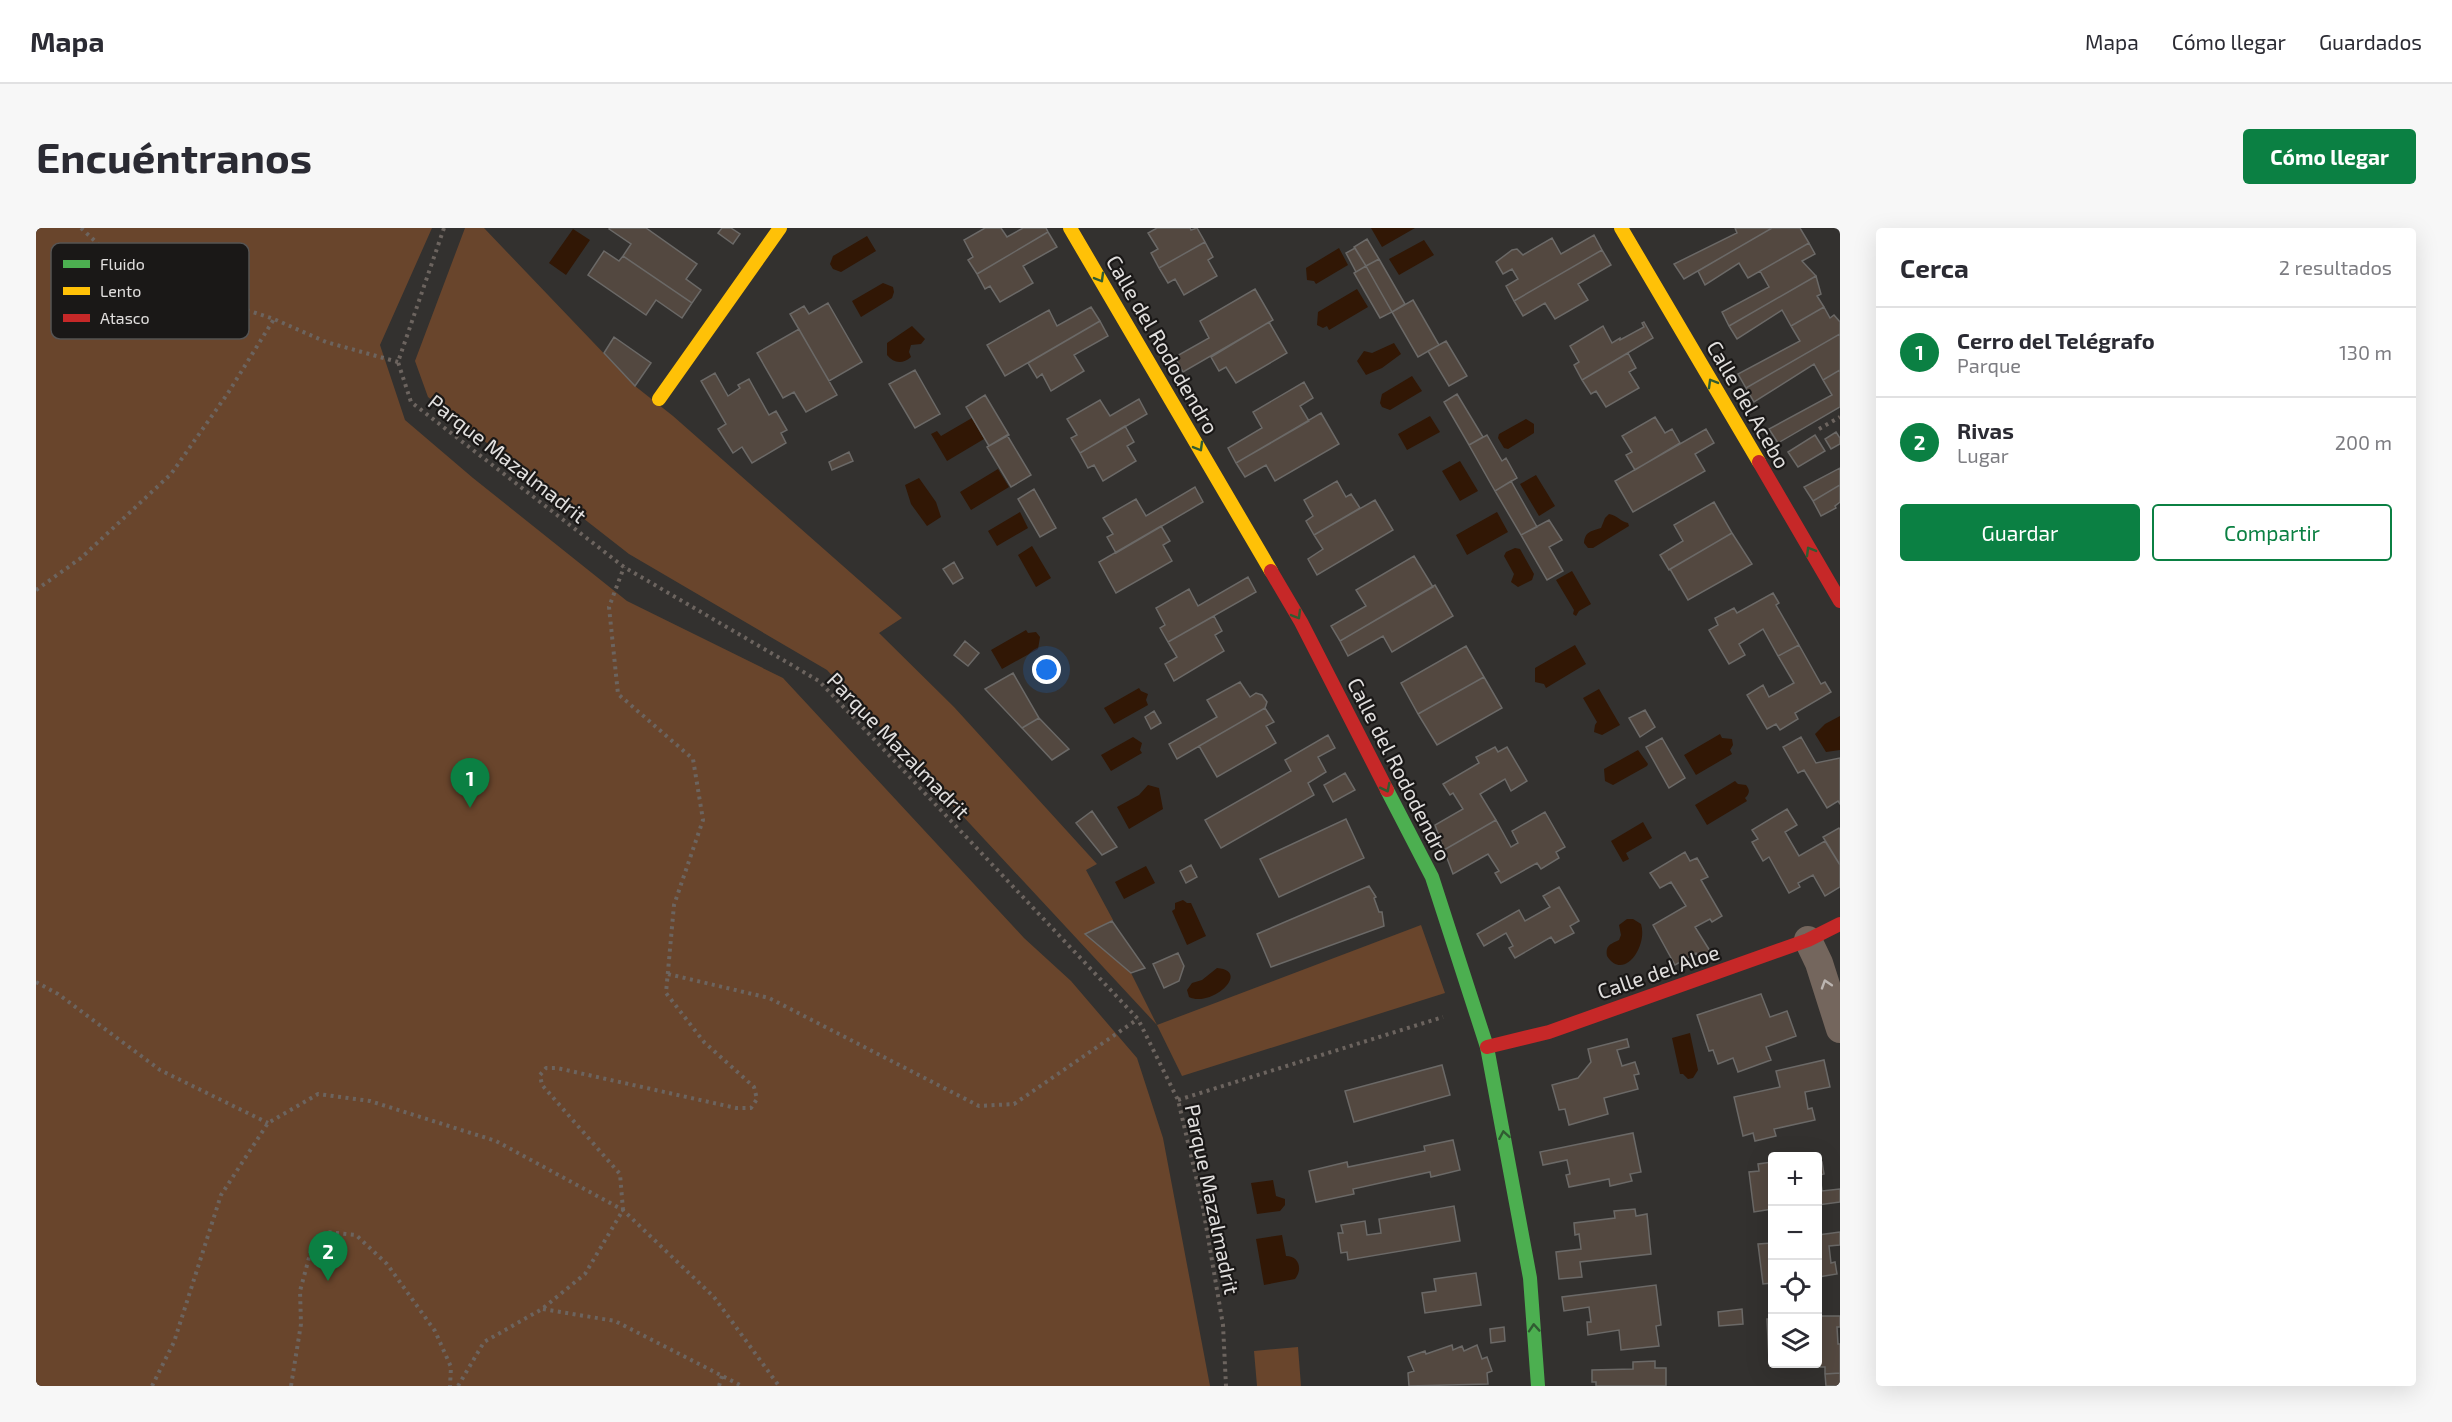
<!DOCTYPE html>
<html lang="es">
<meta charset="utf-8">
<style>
:root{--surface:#fff;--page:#f7f7f7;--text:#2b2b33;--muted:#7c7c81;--line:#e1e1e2;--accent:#0b8043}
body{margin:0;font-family:"Exo 2",sans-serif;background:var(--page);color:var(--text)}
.controls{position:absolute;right:18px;bottom:18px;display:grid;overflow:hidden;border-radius:6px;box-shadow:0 6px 24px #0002}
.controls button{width:54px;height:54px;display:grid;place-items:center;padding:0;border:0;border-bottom:2px solid var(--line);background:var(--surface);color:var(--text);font:30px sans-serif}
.you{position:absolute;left:1011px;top:442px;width:21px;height:21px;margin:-15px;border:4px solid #fff;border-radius:50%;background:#1a73e8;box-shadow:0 0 0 9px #1a73e833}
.badge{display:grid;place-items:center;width:39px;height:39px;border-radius:50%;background:var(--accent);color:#fff;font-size:20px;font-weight:700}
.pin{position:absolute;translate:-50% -50px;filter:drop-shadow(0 2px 3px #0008)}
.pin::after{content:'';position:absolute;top:32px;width:21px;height:18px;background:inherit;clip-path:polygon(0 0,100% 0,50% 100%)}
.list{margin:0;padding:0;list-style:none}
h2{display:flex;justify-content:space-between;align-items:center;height:78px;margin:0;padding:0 24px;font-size:26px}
h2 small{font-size:20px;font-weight:400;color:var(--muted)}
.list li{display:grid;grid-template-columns:39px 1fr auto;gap:18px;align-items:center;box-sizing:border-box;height:90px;padding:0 24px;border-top:2px solid var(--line)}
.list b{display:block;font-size:22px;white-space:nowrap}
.list p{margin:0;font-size:20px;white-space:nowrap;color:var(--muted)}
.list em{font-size:20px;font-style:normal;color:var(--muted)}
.actions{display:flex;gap:12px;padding:18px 24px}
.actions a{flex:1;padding:14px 0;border:2px solid var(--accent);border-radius:6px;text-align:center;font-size:21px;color:var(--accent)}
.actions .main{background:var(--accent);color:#fff}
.icon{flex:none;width:33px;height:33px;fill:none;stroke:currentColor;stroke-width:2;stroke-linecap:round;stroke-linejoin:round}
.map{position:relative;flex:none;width:1804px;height:1158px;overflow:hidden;border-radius:6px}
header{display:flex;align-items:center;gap:36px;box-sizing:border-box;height:84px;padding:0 30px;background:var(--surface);border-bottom:2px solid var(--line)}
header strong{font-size:28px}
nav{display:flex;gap:33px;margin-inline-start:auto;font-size:21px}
.intro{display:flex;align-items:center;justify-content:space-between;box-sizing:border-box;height:144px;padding:0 36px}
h1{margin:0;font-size:42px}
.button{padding:15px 27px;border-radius:6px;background:var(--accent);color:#fff;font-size:21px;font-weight:700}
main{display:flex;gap:36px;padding:0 36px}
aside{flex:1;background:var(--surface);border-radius:6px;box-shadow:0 6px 24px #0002}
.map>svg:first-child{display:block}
.green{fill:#69452c}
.water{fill:#311705}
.building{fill:#534840;stroke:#6b6967;stroke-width:1.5}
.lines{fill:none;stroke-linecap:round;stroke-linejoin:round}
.path{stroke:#6c645f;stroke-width:4;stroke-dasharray:3 4.5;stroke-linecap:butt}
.street{stroke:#74665d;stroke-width:28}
.fast{stroke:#4caf50;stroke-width:14}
.slow{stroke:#ffc107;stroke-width:14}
.jam{stroke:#c62828;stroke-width:14}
.oneway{stroke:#305c31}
.oneway2{stroke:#bbb5b1}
.labels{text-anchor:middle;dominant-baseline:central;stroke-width:4.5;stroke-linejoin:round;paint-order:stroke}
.street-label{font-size:21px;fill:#e1dfde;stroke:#1a1817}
.key{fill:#1a1817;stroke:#565453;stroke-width:1.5}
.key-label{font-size:16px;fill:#e1dfde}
</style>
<header>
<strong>Mapa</strong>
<nav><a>Mapa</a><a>Cómo llegar</a><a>Guardados</a></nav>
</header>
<div class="intro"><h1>Encuéntranos</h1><a class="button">Cómo llegar</a></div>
<main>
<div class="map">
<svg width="1804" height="1158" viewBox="0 0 1804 1158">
<rect width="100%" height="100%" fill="#33312f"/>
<path class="green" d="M0 0H396L344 117 369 192 437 250 591 373 747 450 988 710 1035 753 1101 830 1127 910 1174 1158H0Z
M429 0H448L599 158 637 188 866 390 843 405 918 479 1061 636 1050 642 1077 692 1049 706 1095 745 1121 797 1385 697 1409 765 1146 848 1121 797 791 442 593 326 392 169 379 133Z
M1262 1119 1265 1158H1221L1218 1123Z"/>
<path class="water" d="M1335 0H1379L1346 19Z
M537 1 554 12 530 47 513 35Z
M831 8 840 23 805 44 797 41 794 36 797 28Z
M1388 12 1398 27 1363 47 1353 31Z
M1303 20 1312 37 1280 56 1278 53 1271 52 1270 40Z
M847 55 857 59 858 64 856 70 825 89 816 73Z
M1321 61 1332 79 1293 102 1291 98 1287 100 1281 97 1282 84Z
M876 98 889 111 885 116 875 117 873 124 875 129C867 136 858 136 851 127V115Z
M1358 115 1365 126 1346 140 1330 147 1321 133 1328 123 1336 125Z
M1376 148 1386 163 1354 182 1346 179 1344 175 1346 166Z
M1394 188 1404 204 1371 222 1362 206Z
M936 190 948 211 911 233 895 206 901 203 905 208Z
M1490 191 1498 196V205L1472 221 1468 220 1462 210 1463 206Z
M1424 233 1442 263 1424 273 1406 243Z
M962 241 973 259 935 282 924 264Z
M1500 247 1519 278 1503 288 1484 256Z
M883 250 900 274 905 289 891 298 875 276 869 257Z
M984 284 992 300 961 318 952 303Z
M1461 284 1472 304 1431 327 1420 307Z
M1573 286C1581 287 1585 294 1592 295L1593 298 1557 320H1552L1548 315C1549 303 1556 303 1565 300L1569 290Z
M996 318 1015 350 1000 359 982 327Z
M1479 320 1484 321 1498 346 1496 352 1482 359 1475 354 1478 346 1468 328 1470 324Z
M1536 343 1555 376 1543 383 1540 388 1537 386 1538 382 1520 352Z
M990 402 992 405 1000 404 1004 409 1002 421 966 441 955 422Z
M1539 417 1550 436 1510 460 1508 456 1499 454V440Z
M1103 460 1105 463 1112 466 1110 472 1112 477 1078 496 1068 480Z
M1563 461 1584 497 1566 507 1558 504 1559 497 1561 494 1547 470Z
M1804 488V522L1790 524 1779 506 1789 496Z
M1684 506 1686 510 1696 511 1697 517 1694 522 1696 526 1660 547 1648 527Z
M1097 509 1106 515 1104 522 1106 525 1075 543 1065 527Z
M1602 522 1612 536 1611 538 1577 557 1569 553 1568 541Z
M1699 553 1702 556 1710 557C1714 562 1714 565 1709 570L1711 573 1671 597 1659 577Z
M1112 557 1123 560 1127 581 1093 601 1081 579 1103 567Z
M1607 594 1616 610 1590 625 1593 631 1587 634 1575 613Z
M1110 638 1119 655 1088 671 1079 654Z
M1147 672 1151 675H1155L1170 708 1151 717 1136 683 1139 681V675Z
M1591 691H1597L1605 696C1612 718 1588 754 1571 728 1569 717 1575 716 1583 712L1585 707 1583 697Z
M1181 740C1216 743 1175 780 1153 769L1151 762 1156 755 1166 752Z
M1654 805 1662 842 1657 850 1652 851 1647 846H1644L1636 810Z
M1237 952 1240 968 1249 971V977L1244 983 1221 986 1215 955Z
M1246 1007 1250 1028C1263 1028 1267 1041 1259 1051L1228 1057 1220 1011Z"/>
<path class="building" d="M574 0H610L661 36 650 51 665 62 656 75 587 28 595 16 573 1Z
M686 0H695L704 6 697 16 682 5Z
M949 0H965L971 9 987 0H1010L1012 4 941 46 932 32 937 29 928 12Z
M1121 0H1154L1155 2 1161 0 1169 14 1123 40 1115 25 1122 21 1112 5Z
M1699 0H1736L1648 51 1638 36 1701 5Z
M1736 0H1764L1773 15 1712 50 1703 35 1669 57 1662 43Z
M1012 4 1021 19 987 38 997 55 964 74 954 58 949 61 941 46Z
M1558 7 1566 22 1478 73 1470 58 1482 51 1476 41 1467 46 1460 34 1476 22 1481 21 1487 27 1516 10 1525 26Z
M1331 11 1343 31 1330 38 1318 19Z
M1169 14 1177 29 1172 32 1181 48 1148 67 1139 51 1132 55 1123 40Z
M1773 15 1779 26 1766 33 1780 48 1693 98 1686 84 1733 59 1724 43Z
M1319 20 1330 38 1320 44 1310 25Z
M1566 22 1575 37 1542 56 1552 72 1519 91 1509 75 1487 88 1478 73Z
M568 23 583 33 587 28 656 75 646 90 620 72 610 87 552 47Z
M1343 31 1369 76 1356 84 1330 38Z
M1330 38 1356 84 1344 90 1318 45Z
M1780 48 1785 66 1781 68 1788 79 1755 98 1746 82 1701 111 1693 98Z
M1219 61 1237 92 1147 144 1139 129 1173 110 1164 93Z
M1377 72 1403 117 1382 129 1356 84Z
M792 75 826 134 793 153 754 86 768 78 773 86Z
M1055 79 1064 93 969 148 951 117 1013 82 1021 98Z
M1788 79 1794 90 1798 87 1804 94V106L1710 160 1702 146 1764 113 1755 98Z
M1064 93 1072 108 1038 127 1048 143 1015 163 1006 146 1001 150 992 135Z
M1233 94 1251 125 1200 155 1190 139 1183 143 1175 129Z
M1608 94 1617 110 1546 152 1538 137 1543 134 1534 118 1567 98 1576 115 1584 110V112L1608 99 1606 95Z
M763 101 801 167 770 184 758 164 747 170 721 125Z
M1804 106V142L1787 152 1778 136 1718 174 1710 160Z
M578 109 615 135 599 158 568 125Z
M1410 113 1431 148 1413 158 1392 123Z
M1592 125 1600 140 1593 144 1603 160 1570 179 1560 163 1555 166 1546 152Z
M879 142 904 186 879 200 853 156Z
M1804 142V179L1742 215 1733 201 1796 167 1787 152Z
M679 145 692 168 704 160 702 157 713 151 733 187 740 183 751 202 745 205 750 215 716 235 706 219 697 225 682 201 690 196 665 153Z
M1268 154 1277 170 1264 178 1273 193 1200 235 1192 220 1226 200 1217 184Z
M1421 166 1447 209 1433 217 1408 174Z
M949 167 973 207 953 218 930 179Z
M1103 171 1111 186 1044 225 1035 210 1041 207 1031 191 1064 172 1074 188Z
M1285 185 1303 216 1239 253 1230 237 1209 249 1200 235Z
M1619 189 1629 205 1636 201 1644 215 1599 242 1590 227 1596 224 1586 208Z
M1089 198 1098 214 1091 218 1100 233 1067 253 1058 237 1052 240 1044 225Z
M1670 201 1678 215 1659 226 1669 243 1597 284 1579 253Z
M1800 204 1804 210V216L1795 221 1789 211Z
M971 207 995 247 975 259 951 219Z
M1451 207 1466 233 1470 230 1481 250 1459 263 1433 217Z
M1779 207 1789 223 1762 239 1752 224Z
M813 224 817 233 796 242 793 234Z
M1804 240V257L1777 273 1768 259Z
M1301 253 1310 269 1315 266 1324 280 1278 307 1270 293 1277 288 1268 272Z
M1475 253 1501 299 1485 307 1459 263Z
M1804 257V274L1799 278 1800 280 1785 288 1777 273Z
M1159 259 1167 274 1080 325 1071 309 1077 306 1067 290 1100 271 1110 288Z
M998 261 1020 300 1004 309 982 271Z
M1339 272 1357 302 1281 347 1272 331 1287 321 1278 307Z
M1678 274 1696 305 1633 342 1624 327 1647 313 1638 297Z
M1513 292 1526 312 1513 319 1527 343 1511 352 1485 307Z
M1125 298 1134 313 1127 317 1136 333 1080 365 1063 334Z
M1696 305 1716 336 1652 372 1634 341Z
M1378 328 1397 359 1304 413 1295 398 1330 378 1320 362Z
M918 334 927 350 917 356 907 341Z
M1212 349 1220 364 1132 414 1124 400 1129 397 1120 380 1153 361 1162 378Z
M1399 357 1417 388 1356 424 1347 408 1312 428 1304 413Z
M1737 365 1743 375 1740 377 1763 417 1742 428 1727 401 1703 416 1709 427 1693 436 1673 402 1682 397 1679 390 1698 380 1701 385Z
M1178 388 1186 403 1179 407 1188 423 1138 453 1129 436 1141 429 1132 414Z
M929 413 943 425 932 438 918 427Z
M1763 417 1785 456 1789 454 1795 464 1759 485 1762 491 1744 502 1740 496 1731 501 1711 467 1727 457 1733 469 1758 455 1742 428Z
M1430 418 1448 449 1382 486 1365 455Z
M977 445 1003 490 986 500 949 461Z
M1448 449 1466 480 1401 517 1382 486Z
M1204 454 1214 469 1220 465 1226 467 1231 474 1229 480 1141 531 1133 516 1181 489 1171 472Z
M1229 480 1238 494 1230 498 1240 515 1181 549 1163 518Z
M1609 482 1619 499 1604 509 1593 490Z
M1118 483 1125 495 1115 501 1109 489Z
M1003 490 1033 521 1016 532 986 500Z
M1292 507 1299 520 1282 529 1290 544 1272 555 1278 567 1185 620 1169 592 1255 543 1249 532Z
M1765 509 1780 535 1804 530V576L1802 573 1791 580 1768 542 1762 545 1747 519Z
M1626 510 1649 550 1633 560 1610 519Z
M1459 519 1462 524 1471 519 1491 553 1475 563 1469 551 1444 566 1460 592 1408 622 1399 597 1427 581 1417 565 1414 567 1407 556 1443 535 1440 529Z
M1309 545 1319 562 1297 574 1288 557Z
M1751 581 1761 597 1749 604 1763 628 1789 613 1804 637V659L1789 668 1777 647 1762 655 1764 659 1753 665 1733 629 1727 633 1716 614 1722 611 1716 602Z
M1056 583 1081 619 1066 627 1040 595Z
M1509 584 1529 619 1520 624 1523 630 1505 641 1501 635 1465 655 1459 645 1463 643 1452 626 1417 646 1408 622 1460 592 1475 619 1482 615 1476 603Z
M1310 591 1328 630 1243 669 1224 631Z
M1803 600 1804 602V637L1787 609Z
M1649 624 1654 633 1661 630 1672 649 1665 652 1686 688 1676 694 1674 691 1659 699 1674 723 1662 728 1660 725 1639 737 1617 697 1650 678 1635 654 1624 660 1614 645Z
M1155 637 1161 649 1150 655 1144 643Z
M1333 658 1340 669 1338 670 1343 684H1346L1348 698 1235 739 1221 706Z
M1523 659 1543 693 1534 698 1538 705 1519 715 1515 709 1479 730 1473 720 1477 718 1470 705 1448 718 1441 706 1483 682 1489 693 1514 679 1507 668Z
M1076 693 1109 740 1095 745 1049 706Z
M1142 725 1148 738 1143 753 1128 760 1117 736Z
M1725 766 1734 789 1751 783 1760 808 1730 819 1735 832 1702 844 1697 830 1682 836 1677 822 1673 823 1661 787Z
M1591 811 1593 819 1581 822 1586 838 1599 834 1603 846 1598 847 1602 861 1568 870 1572 886 1533 897 1529 881 1523 882 1516 857 1542 850 1555 834 1552 821Z
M1788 832 1794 859 1769 864 1772 881 1776 880 1779 892 1738 901 1740 908 1719 913 1717 905 1707 908 1698 869 1744 859 1740 843Z
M1406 837 1414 867 1318 894 1309 863Z
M1597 905 1605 944 1594 946 1596 953 1574 958 1573 951 1533 959 1530 947 1534 946 1531 932 1507 937 1504 924Z
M1417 912 1424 942 1395 949 1394 944 1317 961 1318 966 1280 974 1273 943 1311 934 1312 939 1389 923 1388 918Z
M1736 934V981L1718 984 1713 944 1723 943 1722 936Z
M1782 934H1786L1788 946 1784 947 1786 963 1804 961V974L1782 977Z
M1418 978 1424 1013 1312 1032 1311 1024 1305 1025 1302 1005H1307L1305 997 1329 993 1331 1007 1345 1005 1343 991Z
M1599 981 1600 988 1611 986 1615 1026 1544 1034 1546 1049 1523 1051 1520 1024 1545 1021 1543 1006 1539 1007 1538 995 1579 990 1578 983Z
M1804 1004V1017L1793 1018 1795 1035 1799 1034 1801 1046 1782 1049V1007Z
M1736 1015V1055L1727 1056 1722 1016Z
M1440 1045 1445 1077 1389 1085 1386 1065 1400 1063 1398 1051Z
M1620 1057 1625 1097 1620 1098 1623 1118 1585 1122 1583 1102 1552 1107 1551 1094H1555L1553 1079 1528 1083 1526 1069Z
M1706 1081 1707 1096 1683 1098 1682 1084Z
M1782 1088H1804V1099H1801L1802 1116H1804V1145L1789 1146V1139H1781Z
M1731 1091H1736V1131L1733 1132Z
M1468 1099 1469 1113 1455 1115 1454 1101Z
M1416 1117 1417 1122 1426 1118 1428 1123 1441 1117 1446 1131 1451 1129 1456 1143 1451 1145 1452 1156 1373 1158 1372 1145 1378 1143 1372 1129 1389 1123 1390 1126Z
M1619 1133V1140H1630V1158H1560V1154H1556V1142L1597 1141V1134Z
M1804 1145V1158H1790L1789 1146Z"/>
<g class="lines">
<path class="path" d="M45 0 75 28 123 53 238 91 290 114 362 134
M408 0 362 134 375 174 588 339 783 453 1102 791 1142 872 1166 974 1187 1097 1190 1158
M1783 201 1804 189
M0 362 45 330 135 246 192 165 238 91
M632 746 733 770 943 878 978 876 1102 791
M0 754 22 766 124 842 232 895
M1142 872 1407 789
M507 1081 579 1093 706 1158
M116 1158 138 1114 185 967 232 895 282 866 334 873 460 913 587 982 678 1069 743 1158
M255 1158 265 1096 264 1063 277 1015 290 1004 320 1007 351 1036 399 1103 415 1139 414 1158
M422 1158 448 1114 506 1081 549 1046 587 982 584 946 506 857 504 847 510 840H521L700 880H715L721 871 718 859 668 814 630 765 638 677 667 592 657 531 582 466 573 379 588 339
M683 1158 686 1148"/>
<path class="street" d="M1772 712 1783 735 1804 801"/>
<path class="fast" d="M1351 562 1396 649 1451 819 1494 1050 1502 1158"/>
<path class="slow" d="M1034 0 1235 343
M1585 0 1723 234
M623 171 744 0"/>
<path class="jam" d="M1723 234 1804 373
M1235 343 1265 394 1351 562
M1451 819 1513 804 1772 712 1804 696"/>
</g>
<defs><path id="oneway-chevron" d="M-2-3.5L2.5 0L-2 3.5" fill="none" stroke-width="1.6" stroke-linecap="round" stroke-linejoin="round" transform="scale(1.5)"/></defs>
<g class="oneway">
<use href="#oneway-chevron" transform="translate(1064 50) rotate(60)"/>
<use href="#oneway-chevron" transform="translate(1676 155) rotate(-120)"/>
<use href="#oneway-chevron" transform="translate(1163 219) rotate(60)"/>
<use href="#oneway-chevron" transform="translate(1774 323) rotate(-120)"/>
<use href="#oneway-chevron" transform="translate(1261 387) rotate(60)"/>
<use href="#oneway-chevron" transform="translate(1350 560) rotate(63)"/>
<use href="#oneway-chevron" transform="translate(1468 907) rotate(-100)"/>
<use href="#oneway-chevron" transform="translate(1498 1100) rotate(-94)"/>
</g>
<use class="oneway2" href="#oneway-chevron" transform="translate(1790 756) rotate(-108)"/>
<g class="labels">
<g class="street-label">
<text transform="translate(1127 116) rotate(60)">Calle del Rododendro</text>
<text transform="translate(1713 176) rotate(60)">Calle del Acebo</text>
<text transform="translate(472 230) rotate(38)">Parque Mazalmadrit</text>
<text transform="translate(863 517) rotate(46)">Parque Mazalmadrit</text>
<text transform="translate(1364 541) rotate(63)">Calle del Rododendro</text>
<text transform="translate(1622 743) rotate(-19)">Calle del Aloe</text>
<text transform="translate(1177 971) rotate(78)">Parque Mazalmadrit</text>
</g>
</g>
<rect x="15" y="15" width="198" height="96" rx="9" class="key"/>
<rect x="27" y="32" width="27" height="8" fill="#4caf50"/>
<rect x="27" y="59" width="27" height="8" fill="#ffc107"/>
<rect x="27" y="86" width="27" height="8" fill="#c62828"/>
<g class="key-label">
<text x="64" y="42">Fluido</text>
<text x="64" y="69">Lento</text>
<text x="64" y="96">Atasco</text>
</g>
</svg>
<div class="controls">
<button>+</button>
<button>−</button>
<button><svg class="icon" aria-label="locate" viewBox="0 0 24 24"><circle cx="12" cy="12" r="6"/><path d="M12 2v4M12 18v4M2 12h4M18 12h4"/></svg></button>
<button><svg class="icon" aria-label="layers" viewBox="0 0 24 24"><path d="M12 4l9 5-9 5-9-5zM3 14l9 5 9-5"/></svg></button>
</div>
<div class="you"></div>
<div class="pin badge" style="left:434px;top:580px">1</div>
<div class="pin badge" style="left:292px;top:1053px">2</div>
</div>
<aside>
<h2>Cerca<small>2 resultados</small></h2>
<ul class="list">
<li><span class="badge">1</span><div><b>Cerro del Telégrafo</b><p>Parque</p></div><em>130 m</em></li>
<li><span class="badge">2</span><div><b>Rivas</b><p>Lugar</p></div><em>200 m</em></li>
</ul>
<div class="actions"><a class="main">Guardar</a><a>Compartir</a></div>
</aside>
</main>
